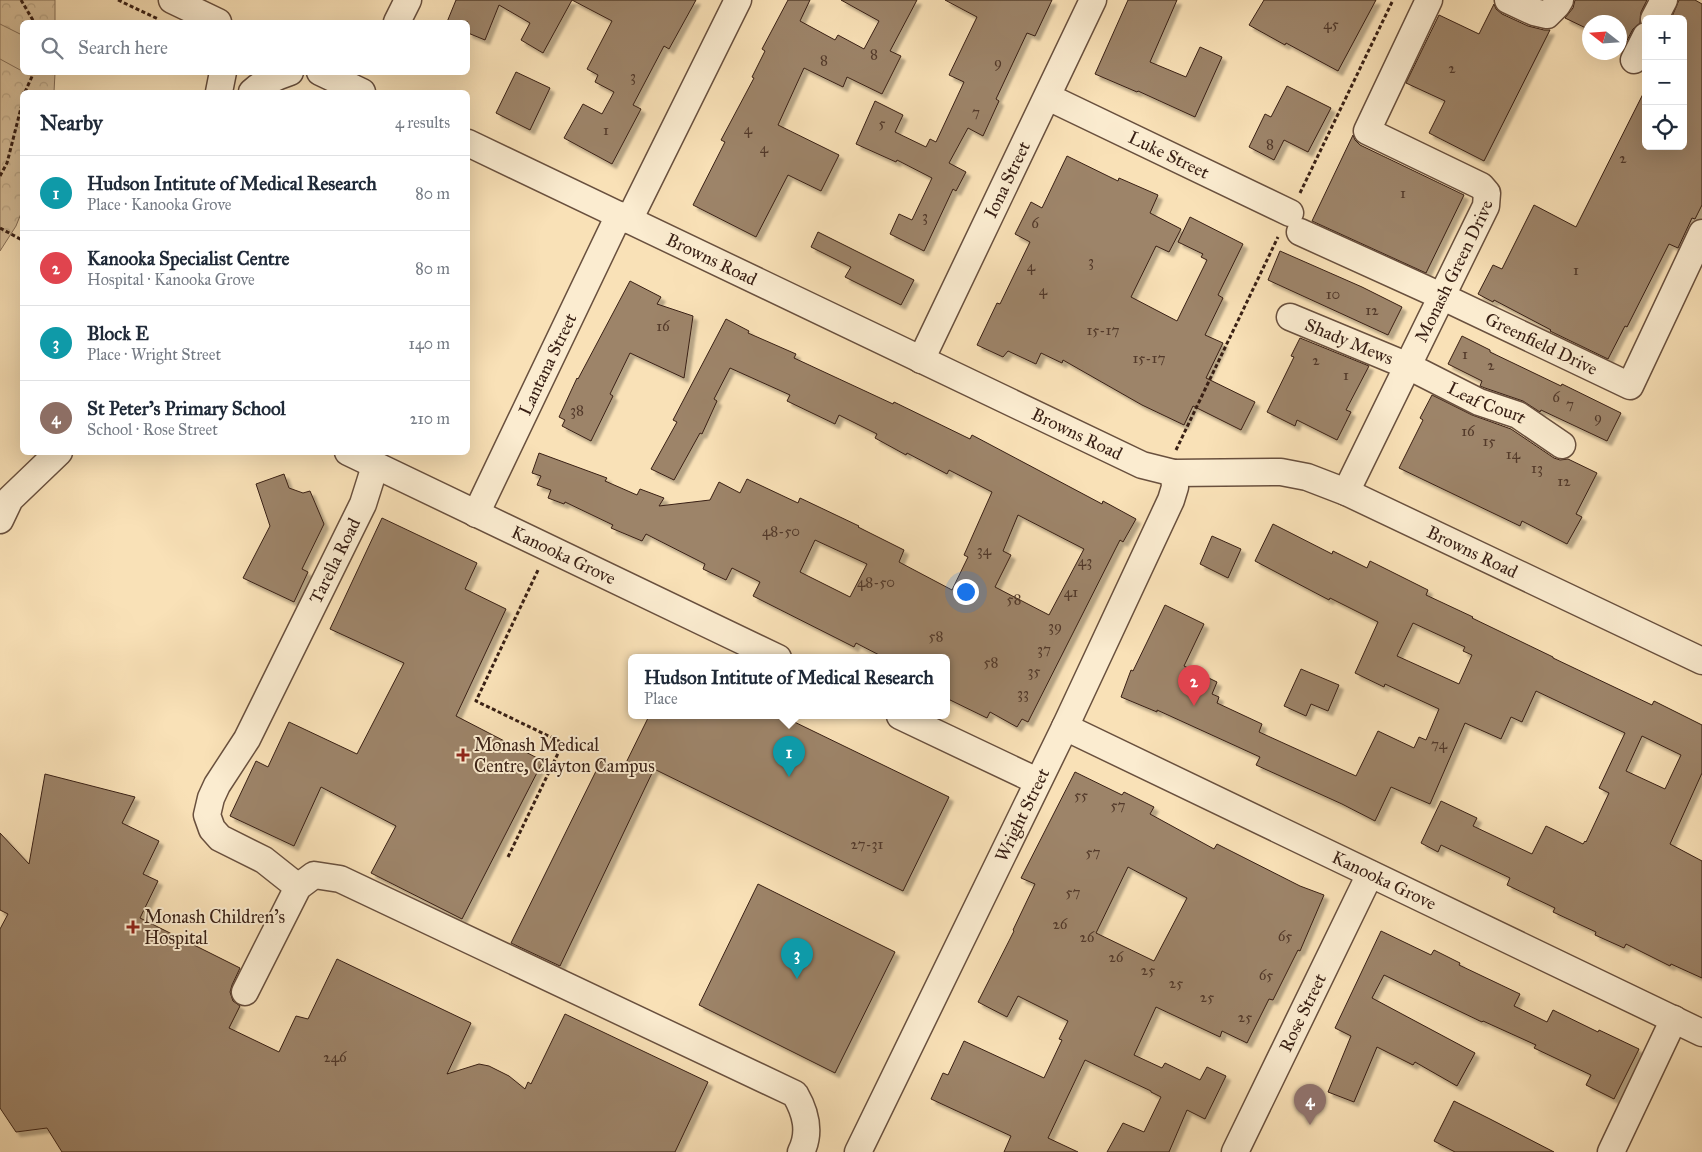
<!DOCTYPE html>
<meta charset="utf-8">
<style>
:root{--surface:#fff;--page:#f6f6f7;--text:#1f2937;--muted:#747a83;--line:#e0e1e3;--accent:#8f2418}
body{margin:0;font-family:"IM FELL Great Primer",serif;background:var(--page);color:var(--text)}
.controls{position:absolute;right:15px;top:15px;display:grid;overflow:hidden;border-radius:8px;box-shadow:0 5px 20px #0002}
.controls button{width:45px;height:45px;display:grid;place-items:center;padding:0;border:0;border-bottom:1px solid var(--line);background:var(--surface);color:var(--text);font:25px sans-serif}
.compass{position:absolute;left:1582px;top:15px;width:45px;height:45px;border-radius:50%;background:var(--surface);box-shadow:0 5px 20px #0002;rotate:287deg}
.you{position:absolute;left:965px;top:591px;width:18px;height:18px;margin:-12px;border:4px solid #fff;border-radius:50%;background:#1a73e8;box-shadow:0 0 0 8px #1a73e833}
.badge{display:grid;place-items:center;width:32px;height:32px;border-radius:50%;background:var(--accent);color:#fff;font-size:16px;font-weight:700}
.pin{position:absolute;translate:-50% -41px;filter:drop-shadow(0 1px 2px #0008)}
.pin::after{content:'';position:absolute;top:26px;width:18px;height:15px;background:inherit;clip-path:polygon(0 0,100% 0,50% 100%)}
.popup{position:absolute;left:628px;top:654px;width:322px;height:65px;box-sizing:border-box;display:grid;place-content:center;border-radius:8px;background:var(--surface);filter:drop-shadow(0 1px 4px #0005);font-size:16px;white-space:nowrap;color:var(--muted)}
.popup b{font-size:19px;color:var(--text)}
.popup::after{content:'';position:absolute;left:50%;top:100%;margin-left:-10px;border:10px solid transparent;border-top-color:var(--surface)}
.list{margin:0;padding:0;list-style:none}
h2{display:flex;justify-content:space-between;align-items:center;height:65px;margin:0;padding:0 20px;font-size:21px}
h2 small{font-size:16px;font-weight:400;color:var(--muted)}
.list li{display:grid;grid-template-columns:32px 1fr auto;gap:15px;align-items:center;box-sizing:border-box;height:75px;padding:0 20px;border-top:1px solid var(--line)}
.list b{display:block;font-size:19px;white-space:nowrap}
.list p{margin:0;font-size:16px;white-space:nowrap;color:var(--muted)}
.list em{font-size:16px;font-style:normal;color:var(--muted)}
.icon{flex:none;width:28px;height:28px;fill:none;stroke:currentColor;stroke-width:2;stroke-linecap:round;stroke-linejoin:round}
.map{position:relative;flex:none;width:1702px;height:1152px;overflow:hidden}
.search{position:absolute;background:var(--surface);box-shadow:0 5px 20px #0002;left:20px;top:20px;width:450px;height:55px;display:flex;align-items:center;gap:12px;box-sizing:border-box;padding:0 18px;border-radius:8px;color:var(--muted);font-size:19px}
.panel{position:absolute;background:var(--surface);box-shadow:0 5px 20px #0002;left:20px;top:90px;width:450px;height:365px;border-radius:8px}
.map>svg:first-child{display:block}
.forest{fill:url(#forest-crowns);stroke:#887058}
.pitch{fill:#d8c09b;stroke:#887058}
.building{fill:#9d8469;stroke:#392015;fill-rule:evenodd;filter:url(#shadow)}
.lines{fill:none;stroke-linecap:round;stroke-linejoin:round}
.minor-casing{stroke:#69503e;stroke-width:29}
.path{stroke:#392015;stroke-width:3;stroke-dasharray:4 2.5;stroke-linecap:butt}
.minor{stroke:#fbecd0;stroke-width:26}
.poi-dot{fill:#8f2418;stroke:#fbecd0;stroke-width:2}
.labels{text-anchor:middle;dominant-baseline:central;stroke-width:4;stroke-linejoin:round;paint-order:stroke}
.number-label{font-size:15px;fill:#52392a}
.street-label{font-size:18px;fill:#392015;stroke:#fbecd0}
.poi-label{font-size:18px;fill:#392015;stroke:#fbecd0;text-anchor:start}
</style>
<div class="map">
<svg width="1702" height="1152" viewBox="0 0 1702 1152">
<defs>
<pattern id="forest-crowns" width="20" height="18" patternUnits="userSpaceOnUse" patternTransform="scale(1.25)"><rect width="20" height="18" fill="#d8c09b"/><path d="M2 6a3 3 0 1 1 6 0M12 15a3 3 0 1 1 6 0" fill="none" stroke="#baa585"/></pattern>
<filter id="shadow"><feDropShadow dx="4.5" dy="4.5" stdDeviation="1" flood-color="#0004"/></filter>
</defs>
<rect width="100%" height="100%" fill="#f9e1b7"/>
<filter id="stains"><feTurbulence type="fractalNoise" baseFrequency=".004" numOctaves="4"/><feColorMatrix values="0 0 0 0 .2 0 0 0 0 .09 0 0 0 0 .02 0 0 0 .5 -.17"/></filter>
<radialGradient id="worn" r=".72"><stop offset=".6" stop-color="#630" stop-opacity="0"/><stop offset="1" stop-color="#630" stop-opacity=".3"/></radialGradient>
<path class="forest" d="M0 0H55V22H22V72L55 73 54 92H22V211L16 226 0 251Z"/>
<path class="pitch" d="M0 24 22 35V71L0 59Z"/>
<path class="building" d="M456 0H696L669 49 664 46 633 105 641 109 612 164 564 138 583 104 602 114 614 92 595 82 598 75 587 69 612 21 572 0 543 53 521 40 530 23 499 5 485 40 468 33V22H447Z
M788 0H810L800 21 835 40 838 35 864 49 879 21 841 0H917L890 51 901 56 882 94 847 77 843 87 804 68 778 125 839 155 821 191 788 175 756 237 693 205 725 142 721 140 754 78 752 77 765 51 762 49Z
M945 0H1052L1035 36 1027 33 996 99 999 101 983 136 968 128 949 163 966 172 956 191 953 189 924 251 890 234 899 214 912 220 932 178 897 160 896 162 856 144 875 101 903 115 895 132 926 147 930 139 936 142 964 82 949 75 977 17Z
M1128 0H1177L1150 62 1186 77 1200 47 1222 57 1195 117 1138 91 1137 92 1095 74Z
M1264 0H1376L1338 71 1286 43 1285 45 1249 25Z
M1575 0H1647L1641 12 1640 23 1633 29 1623 48 1620 46V22H1590V30L1565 18 1573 8Z
M1679 0H1695L1702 4V205L1695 219 1692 218 1678 248 1669 244 1627 327 1625 326 1608 359 1550 331 1551 330 1494 300 1493 302 1478 294 1493 265 1502 269 1534 205 1576 227 1646 88V146H1683V19H1671Z
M1494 4 1496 9 1502 14 1528 26 1544 30H1550L1484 161 1429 133 1445 101 1406 83 1439 15 1479 34Z
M516 72 550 88 530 130 496 113Z
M1287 86 1331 108 1308 152 1284 140 1274 160 1249 147 1265 114 1271 117Z
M1353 135 1355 140 1360 145 1464 195 1426 273 1312 221Z
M1067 156 1118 181 1119 178 1158 195 1150 213 1181 229 1169 252 1156 246 1131 297 1177 321 1207 260 1201 257 1203 254 1178 242 1190 217 1243 244 1218 295 1223 298 1205 335 1223 343 1206 378 1255 402 1241 430 1193 406 1184 425 1142 405 1063 360 1062 363 1041 353 1036 364 1008 351 1003 357 977 345 997 303 1000 304 1030 242 1015 234 1031 202 1042 208Z
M818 232 914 280 901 305 845 277 851 267 811 247Z
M1280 251 1362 287 1402 307 1388 335 1268 280Z
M630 281 661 297 657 304 693 316 684 378 630 353 610 394 613 396 591 441 562 426 565 420 559 417 577 378 578 379Z
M726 319 749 331 748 333 796 354 794 358 893 404 894 402 970 439 972 435 1102 504 1103 501 1136 519 1123 542 1120 540 1028 722 1022 719 1017 727 990 712 987 718 946 698V658H885L856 643 854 647 753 596 760 582 732 568 726 580 703 569 705 564 646 534 642 541 611 528 613 525 565 502 564 504 548 498 551 490 537 485 541 476 532 473 539 453 607 478 605 481 637 495 640 489 664 498 659 506 710 500 719 482 740 493 747 479 798 503 800 498 859 526 858 527 904 550 899 562 952 590 968 557 964 555 992 492 949 470 947 474 907 453 906 455 875 438 877 434 839 415 835 424 787 401 790 395 730 368 714 399 717 401 702 434 700 433 674 480 651 469 677 422 673 420ZM1018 515 1084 549 1049 615 995 587 1011 555 1003 551ZM815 540 867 564 850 597 800 572Z
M1462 336 1490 350V352L1561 386 1562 384 1621 413 1607 441 1541 410 1540 412 1523 401 1485 388 1480 386 1482 381 1448 364Z
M1300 338 1369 366 1346 410 1351 412 1337 440 1297 420 1295 426 1267 412 1294 357 1291 356Z
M1432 395 1472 415 1511 429 1554 458 1560 460 1568 459 1597 473 1576 514 1582 517 1567 544 1522 521 1520 526 1399 468 1423 420 1420 418Z
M284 474 289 488 303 493 310 491 324 524 302 569 308 572 294 602 243 578 270 526 256 484Z
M382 518 477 563 465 589 506 609 456 716 543 761 462 919 371 873 396 826 321 787 294 846 230 816 256 761 268 767 289 722 357 754 404 663 330 629Z
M1273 524 1332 554 1333 551 1367 568 1370 561 1428 590 1426 595 1473 617 1472 618 1553 657V658L1652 705 1654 701 1702 725V773L1670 844 1702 861V978L1671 964 1670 966 1626 944 1624 948 1595 935 1596 932 1553 912 1555 908 1507 885 1510 878 1441 845 1438 852 1421 843 1441 801 1477 818 1473 826 1532 854 1546 826 1583 844 1585 841 1586 842 1609 793 1599 788 1625 733 1536 691 1522 722 1511 717 1501 739 1465 723 1430 804 1391 787 1375 821 1342 804 1256 765 1260 757 1157 710V712L1121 697 1131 670 1133 671 1165 605 1204 624 1184 666 1217 682 1212 694 1219 697 1217 703 1262 724 1259 732 1356 776 1378 731 1414 748 1419 737 1426 740 1439 709 1385 684 1384 687 1355 673 1378 622 1330 598 1329 600 1255 561ZM1413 623 1465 647 1463 651 1472 655 1459 684 1397 656ZM1642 736 1681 755 1665 789 1626 771Z
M1212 536 1241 549 1228 578 1200 564Z
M1301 669 1339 685 1328 711 1311 704 1306 716 1284 706Z
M649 716H782L949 797 903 891 654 769 560 966 511 943 601 761 621 773Z
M1075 772 1122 795 1124 792 1154 807 1150 814 1214 849 1217 844 1300 886 1324 895 1300 951 1298 950 1273 1000 1269 999 1247 1043 1222 1031 1220 1037 1156 1007 1134 1055 1162 1068 1165 1063 1200 1080 1207 1067 1226 1076 1205 1119 1187 1110 1169 1152H1107L1123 1123 1144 1132 1161 1097 1151 1092V1091L1085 1060 1048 1138 1078 1152H1004L1011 1136 931 1099 943 1073 948 1075 964 1041 1044 1078 1062 1040 1059 1039 1068 1021 1018 996 1007 1017 978 1002 1014 931 1013 930 1035 884 1021 878ZM1128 867 1187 898 1154 961 1096 933Z
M45 774 135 797 122 823 159 841 143 874 158 881 140 918 240 968 232 985 230 992 233 1001 240 1006 229 1028 279 1052 296 1016 308 1019 337 959 471 1023 447 1074 479 1064 489 1066 509 1076 525 1089 528 1082 531 1084 565 1014 708 1082 675 1152H62L47 1128 16 1132 0 1108V929L8 914 0 910V833L29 864Z
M758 884 895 952 835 1073 699 1005Z
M1381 931 1431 955 1434 950 1460 963 1459 965 1520 994 1514 1006 1547 1022 1553 1010 1598 1032 1599 1030 1639 1049 1614 1099 1586 1085 1591 1075 1534 1048 1536 1045 1483 1021 1482 1022 1384 975 1372 998 1475 1053 1457 1086 1415 1062 1413 1065 1377 1047 1354 1102 1328 1092 1351 1036 1335 1028Z
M1454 1101 1490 1119 1554 1152H1455L1434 1141Z"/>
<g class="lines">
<g class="minor-casing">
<g id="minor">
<path d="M172 0 218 22"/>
<path d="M1508 0 1534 12 1547 15 1557 5 1560 0"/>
<path d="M1654 19 1664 0"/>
<path d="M397 22 408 0"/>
<path d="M1634 60 1646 36"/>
<path d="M320 72 362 92"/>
<path d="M219 92 223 72"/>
<path d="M252 92C263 82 275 77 290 72"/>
<path id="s1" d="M1048 97 1290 213"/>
<path id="s2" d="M468 143 1142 465 1174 473 1281 472 1307 477 1346 492 1702 661"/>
<path d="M629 220 738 0"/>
<path id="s3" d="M1300 232 1441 296 1630 386 1702 233"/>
<path id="s4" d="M1290 317 1408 366 1479 402 1518 415 1562 445"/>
<path id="s5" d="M921 360 1093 0"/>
<path id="s6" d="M348 452 778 658"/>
<path id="s7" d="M1346 492 1486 206 1487 193 1481 186 1367 131 1429 0"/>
<path id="s8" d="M476 514 619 215"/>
<path d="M0 520 10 499 59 452"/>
<path d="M900 716 1037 781"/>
<path id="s9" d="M1065 727 1702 1033"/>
<path id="s10" d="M298 887 264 860 220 838 212 829 207 815 211 798 217 785 247 739 363 504 375 466"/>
<path d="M245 992 298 887 314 875 340 879 795 1094C806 1113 811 1132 801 1152"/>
<path id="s11" d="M858 1152 1065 727 1171 500 1175 487 1174 473"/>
<path id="s12" d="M1235 1152 1370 874"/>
<path d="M1611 1152 1674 1019"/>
</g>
</g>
<path class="path" d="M21 0 34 22
M118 0 158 19
M25 92 34 72
M0 176 7 163 22 104
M1300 193 1393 0
M0 228 22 240
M1176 450 1278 237
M508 857 563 743 476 701 539 568"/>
<use href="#minor" class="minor"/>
</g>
<g class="poi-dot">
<path d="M460.5 747.5h5v5h5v5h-5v5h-5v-5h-5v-5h5z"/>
<path d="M130.5 919.5h5v5h5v5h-5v5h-5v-5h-5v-5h5z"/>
</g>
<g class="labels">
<g class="number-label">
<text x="1331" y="24">45</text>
<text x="874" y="54">8</text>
<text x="824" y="60">8</text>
<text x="998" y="62">9</text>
<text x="1452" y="68">2</text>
<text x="633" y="76">3</text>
<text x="976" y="112">7</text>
<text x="882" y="123">5</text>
<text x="748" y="129">4</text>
<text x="606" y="130">1</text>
<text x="1270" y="144">8</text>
<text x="764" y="148">4</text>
<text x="1623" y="158">2</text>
<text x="1403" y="193">1</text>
<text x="925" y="216">3</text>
<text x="1035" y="223">6</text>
<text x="1091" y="261">3</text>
<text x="1031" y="266">4</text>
<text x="1576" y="270">1</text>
<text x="1043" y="290">4</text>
<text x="1333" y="294">10</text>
<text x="1372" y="310">12</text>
<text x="663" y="326">16</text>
<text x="1103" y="330">15-17</text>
<text x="1465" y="354">1</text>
<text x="1149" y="358">15-17</text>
<text x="1316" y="360">2</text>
<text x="1491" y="365">2</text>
<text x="1346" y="375">1</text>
<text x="1556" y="397">6</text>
<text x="1570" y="404">7</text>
<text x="577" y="410">38</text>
<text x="1598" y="417">9</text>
<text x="1468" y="431">16</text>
<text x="1489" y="441">15</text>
<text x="1513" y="454">14</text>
<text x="1537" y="468">13</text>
<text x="1564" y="481">12</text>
<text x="781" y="531">48-50</text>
<text x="984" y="550">34</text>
<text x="1085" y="561">43</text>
<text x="876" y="582">48-50</text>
<text x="1071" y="592">41</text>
<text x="1014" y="599">58</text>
<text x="1055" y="626">39</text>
<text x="936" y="636">58</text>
<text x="1044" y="649">37</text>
<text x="991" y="662">58</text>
<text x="1034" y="671">35</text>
<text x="1023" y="693">33</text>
<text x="1439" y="744">74</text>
<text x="1081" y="795">55</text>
<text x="1118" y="805">57</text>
<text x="867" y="844">27-31</text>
<text x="1093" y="852">57</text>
<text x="1073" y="892">57</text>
<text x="1060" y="924">26</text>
<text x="1285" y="936">65</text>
<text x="1087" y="937">26</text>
<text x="1116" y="957">26</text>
<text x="1148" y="970">25</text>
<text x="1266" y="975">65</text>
<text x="1176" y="983">25</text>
<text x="1207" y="997">25</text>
<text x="1245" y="1017">25</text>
<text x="335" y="1057">246</text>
</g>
<g class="street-label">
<text stroke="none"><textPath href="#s1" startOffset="134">Luke Street</textPath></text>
<text stroke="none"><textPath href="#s5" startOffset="200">Iona Street</textPath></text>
<text stroke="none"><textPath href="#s2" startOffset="270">Browns Road</textPath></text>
<text stroke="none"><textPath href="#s7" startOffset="246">Monash Green Drive</textPath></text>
<text stroke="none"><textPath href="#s4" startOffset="64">Shady Mews</textPath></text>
<text stroke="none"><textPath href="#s3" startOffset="266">Greenfield Drive</textPath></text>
<text stroke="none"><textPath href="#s8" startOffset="166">Lantana Street</textPath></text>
<text stroke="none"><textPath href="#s4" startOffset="215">Leaf Court</textPath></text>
<text stroke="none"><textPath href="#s2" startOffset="675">Browns Road</textPath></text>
<text stroke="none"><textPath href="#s2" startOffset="1095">Browns Road</textPath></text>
<text stroke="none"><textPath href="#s6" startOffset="239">Kanooka Grove</textPath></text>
<text stroke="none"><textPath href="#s10" startOffset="405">Tarella Road</textPath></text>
<text stroke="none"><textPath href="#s11" startOffset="375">Wright Street</textPath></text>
<text stroke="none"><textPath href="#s9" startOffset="354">Kanooka Grove</textPath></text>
<text stroke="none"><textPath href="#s12" startOffset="155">Rose Street</textPath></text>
</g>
<g class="poi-label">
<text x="474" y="745">Monash Medical<tspan x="474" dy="21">Centre, Clayton Campus</tspan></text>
<text x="144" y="917">Monash Children's<tspan x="144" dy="21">Hospital</tspan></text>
</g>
</g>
<rect width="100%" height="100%" filter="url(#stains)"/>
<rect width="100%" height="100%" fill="url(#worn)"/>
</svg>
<div class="controls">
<button>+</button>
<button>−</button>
<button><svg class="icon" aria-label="locate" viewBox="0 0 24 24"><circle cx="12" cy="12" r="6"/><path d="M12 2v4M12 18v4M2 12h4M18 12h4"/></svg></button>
</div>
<svg class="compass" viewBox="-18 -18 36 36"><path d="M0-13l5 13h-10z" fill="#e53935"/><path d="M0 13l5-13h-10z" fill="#747a83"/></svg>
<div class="you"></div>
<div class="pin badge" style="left:789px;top:777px;background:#0f9aa8">1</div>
<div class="popup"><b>Hudson Intitute of Medical Research</b>Place</div>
<div class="pin badge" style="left:1194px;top:706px;background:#e0444e">2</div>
<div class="pin badge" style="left:797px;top:979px;background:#0f9aa8">3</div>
<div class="pin badge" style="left:1310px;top:1125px;background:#8d6e63">4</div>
<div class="search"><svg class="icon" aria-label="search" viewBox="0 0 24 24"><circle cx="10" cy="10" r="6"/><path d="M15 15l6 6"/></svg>Search here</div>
<section class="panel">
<h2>Nearby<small>4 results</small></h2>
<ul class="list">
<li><span class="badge" style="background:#0f9aa8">1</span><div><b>Hudson Intitute of Medical Research</b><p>Place · Kanooka Grove</p></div><em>80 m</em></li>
<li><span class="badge" style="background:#e0444e">2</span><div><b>Kanooka Specialist Centre</b><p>Hospital · Kanooka Grove</p></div><em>80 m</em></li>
<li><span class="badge" style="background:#0f9aa8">3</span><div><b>Block E</b><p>Place · Wright Street</p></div><em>140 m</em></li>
<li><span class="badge" style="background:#8d6e63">4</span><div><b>St Peter's Primary School</b><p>School · Rose Street</p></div><em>210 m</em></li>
</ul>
</section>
</div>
